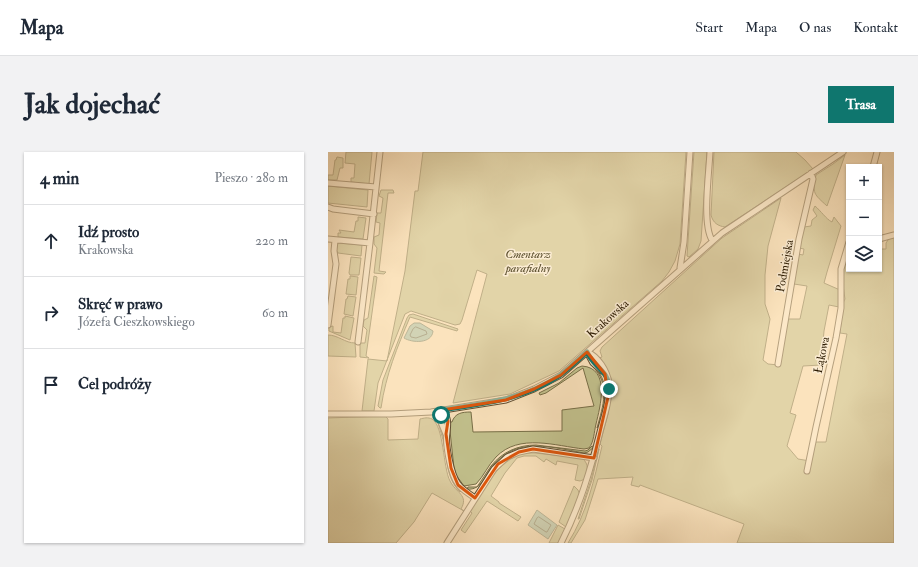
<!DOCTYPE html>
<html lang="pl">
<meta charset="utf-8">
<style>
:root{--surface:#fff;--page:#f2f2f3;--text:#1f2937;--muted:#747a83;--line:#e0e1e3;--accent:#0f766e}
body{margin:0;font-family:"IM FELL Double Pica",serif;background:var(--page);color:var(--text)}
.controls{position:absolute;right:12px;top:12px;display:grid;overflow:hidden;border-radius:0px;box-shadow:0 1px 3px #0004}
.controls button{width:36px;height:36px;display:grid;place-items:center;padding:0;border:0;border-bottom:1px solid var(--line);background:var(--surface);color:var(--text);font:20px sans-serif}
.stop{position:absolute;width:12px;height:12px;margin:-9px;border:3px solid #0f766e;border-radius:50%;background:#fff}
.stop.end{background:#0f766e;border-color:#fff;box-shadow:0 1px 4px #0008}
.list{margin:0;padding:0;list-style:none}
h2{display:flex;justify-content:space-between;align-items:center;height:52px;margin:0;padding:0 16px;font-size:17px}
h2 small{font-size:13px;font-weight:400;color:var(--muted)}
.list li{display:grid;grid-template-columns:26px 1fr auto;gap:12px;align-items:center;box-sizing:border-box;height:72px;padding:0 16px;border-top:1px solid var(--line)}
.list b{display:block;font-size:15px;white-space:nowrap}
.list p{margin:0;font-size:13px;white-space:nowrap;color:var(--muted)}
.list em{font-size:13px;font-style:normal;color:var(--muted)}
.icon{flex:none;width:22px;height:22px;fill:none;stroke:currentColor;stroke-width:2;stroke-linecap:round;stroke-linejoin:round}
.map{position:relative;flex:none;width:566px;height:391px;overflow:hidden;border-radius:0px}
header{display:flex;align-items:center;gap:24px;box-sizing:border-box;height:56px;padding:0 20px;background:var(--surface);border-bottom:1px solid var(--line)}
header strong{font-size:19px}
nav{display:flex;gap:22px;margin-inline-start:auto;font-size:14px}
.intro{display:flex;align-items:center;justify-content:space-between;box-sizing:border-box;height:96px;padding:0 24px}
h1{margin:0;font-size:28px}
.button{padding:10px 18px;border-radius:0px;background:var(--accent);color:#fff;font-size:14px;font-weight:700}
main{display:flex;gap:24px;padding:0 24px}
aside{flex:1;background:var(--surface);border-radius:0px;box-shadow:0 1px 3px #0004}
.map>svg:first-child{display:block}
.green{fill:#c3c28e;stroke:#786f48}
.water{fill:#9fbfac;stroke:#717e68}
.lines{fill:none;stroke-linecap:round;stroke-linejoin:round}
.shore{stroke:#666e58;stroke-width:1}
.minor-casing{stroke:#604e32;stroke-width:7}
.minor{stroke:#fcedd4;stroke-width:5}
.route{stroke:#0f766e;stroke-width:5}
.marked{fill:none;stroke:#df560c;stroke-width:3;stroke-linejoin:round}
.labels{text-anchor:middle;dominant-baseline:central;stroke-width:3;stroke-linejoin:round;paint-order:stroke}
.park-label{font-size:12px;font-style:italic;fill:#5a4e2d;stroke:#fcedd4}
.street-label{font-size:12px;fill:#2d1c03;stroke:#fcedd4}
</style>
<header>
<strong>Mapa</strong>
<nav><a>Start</a><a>Mapa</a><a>O nas</a><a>Kontakt</a></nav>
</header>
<div class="intro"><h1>Jak dojechać</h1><a class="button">Trasa</a></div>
<main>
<aside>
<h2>4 min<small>Pieszo · 280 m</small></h2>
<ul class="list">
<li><svg class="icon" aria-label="ahead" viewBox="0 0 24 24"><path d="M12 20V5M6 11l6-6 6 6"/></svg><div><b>Idź prosto</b><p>Krakowska</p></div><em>220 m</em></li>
<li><svg class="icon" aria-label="right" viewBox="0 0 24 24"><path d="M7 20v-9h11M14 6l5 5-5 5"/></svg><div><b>Skręć w prawo</b><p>Józefa Cieszkowskiego</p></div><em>60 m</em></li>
<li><svg class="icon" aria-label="arrive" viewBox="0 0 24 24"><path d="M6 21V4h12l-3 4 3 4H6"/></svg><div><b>Cel podróży</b></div></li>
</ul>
</aside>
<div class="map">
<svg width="566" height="391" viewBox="0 0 566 391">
<rect width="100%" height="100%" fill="#fbe3bd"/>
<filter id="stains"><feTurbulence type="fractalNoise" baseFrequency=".005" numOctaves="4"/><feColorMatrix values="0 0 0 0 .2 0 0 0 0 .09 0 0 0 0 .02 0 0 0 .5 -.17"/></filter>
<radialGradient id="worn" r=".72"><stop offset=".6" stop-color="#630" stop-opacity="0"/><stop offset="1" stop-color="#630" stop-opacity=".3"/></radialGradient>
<path class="green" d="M18 0H44L41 32 23 30V26H26L27 12 17 11Z
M95 0H358L352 92 347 109 341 120 334 129 231 219 182 242 125 251 159 122 149 118 134 168 132 172 127 173 83 159 77 162 50 231 46 259H34L40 207 59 209 77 119 87 39H90Z
M366 0H379L373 89 370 97 361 105 359 104Z
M386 0H468L477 8 485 17 397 75C390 74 385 71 383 63Z
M517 3 499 54C486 42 484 42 488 23L505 12Z
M9 5 15 6V16H12L9 28H0V23H5L7 8H8Z
M0 34 40 38 39 55 0 51Z
M53 38H65L66 41H60L51 119 58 120 56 122 46 121 49 96 46 92V85L51 83 52 71 48 70 49 61H53L55 46 51 44Z
M453 46 440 94 437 123V152L442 167 435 208 440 212 451 213 460 167H472L479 134 466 132 465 130 470 102 475 103 476 97 471 96 476 75 483 74 484 68 489 64 485 58 487 54C493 59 498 67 504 70L506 65 513 74 499 120 496 131 512 138 511 155 501 153 496 179 493 213 475 214 462 261 468 263 459 294 470 307 482 309 486 290H498L519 182 512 181 515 151 517 147 514 126 515 119 521 96V117H551V97H558V91L562 85 566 84V391H409L416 372 312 333 311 335 303 333 305 325 270 327 257 368 243 391H240C259 361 266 328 274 294L272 292 280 262 284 236 283 226 271 206 274 205 272 199 274 195 394 86Z
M30 65 38 66 35 87 10 85V81H13L11 78 26 80 28 69H30Z
M10 91 34 93 33 104 10 101 8 98Z
M23 105 33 106 31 123H22L21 121Z
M22 124 30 125 28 143 18 142 20 127H22Z
M46 124 49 125 38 204 41 206 32 205V191H37L39 178 35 174 36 168 40 166Z
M20 144 28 145 25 164 16 162 18 147H19Z
M85 162 130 177 129 179 82 165C69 196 58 222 53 256H52L50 254 55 228 79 166 81 163Z
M17 164 26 166 22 188 1 179V175L5 174V180L13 181 15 166H17Z
M0 183C10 183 17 191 27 191L28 205 0 204Z
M264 213C279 226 278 240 275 258 274 264 273 271 269 276 275 254 283 232 264 214Z
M254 214C283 216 272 255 268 272 266 280 266 290 261 296L256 297C228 294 191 281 168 305 160 313 156 324 148 332L136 334 128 323 126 316 121 270H124C127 261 134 260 143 260L145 280 234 279V258L266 254 255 216 218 241 212 243 211 241 231 231 249 216Z
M57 264 60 267V288L90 287 92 267C96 266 100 265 104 267 116 274 115 316 122 329 128 341 141 343 133 357L136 359 104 341 86 370 68 391H0V266Z
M110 271H111C120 293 115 321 133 339L132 340C118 325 120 312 116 293 115 286 112 278 110 271Z
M208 293 257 299 260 298 264 294 266 295 260 300 256 301C233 297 205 289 183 299 177 302 171 307 166 312 158 321 154 339 139 337L140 335H149C154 328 158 321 163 314 174 300 190 293 208 293Z
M271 297 264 328 251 367H250L263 328Z
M196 301H207L254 306C262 313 259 318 257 327L252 329 247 328 250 313 229 309 228 313 218 307 216 310 208 304H196L189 306 177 321 163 344 171 350V351L193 365 190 369 159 349 137 381 133 378 144 361 142 359C156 337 169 309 196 301Z
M246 334 250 338 252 343 238 375 231 370Z
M230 373 237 377 230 391H221Z"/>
<path class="water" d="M86 171H92L105 179C104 192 84 191 76 186L82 174Z
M209 358 229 373 220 387 200 373Z"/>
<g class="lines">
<path class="shore" d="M88 175 98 179 99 182 88 186 83 185 82 183 85 177Z
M211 365 223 373 219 380H218L206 372 209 366Z"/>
<g class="minor-casing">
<path id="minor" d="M382 0C381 21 374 72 384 88
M545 15 549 0
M0 31 48 35
M0 55 5 57 46 62
M0 87 42 91
M551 87 566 83
M352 116 356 90 362 0
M0 173 8 112 6 99 7 88
M30 190 42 91 52 0
M259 200 265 211 274 219
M450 212 471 87 485 27 483 21
M114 258C121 266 120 271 119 281 117 292 123 323 130 332 134 338 142 342 147 346
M114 258 113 270 118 282
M0 262H63L103 260 178 248 206 237 233 223 394 81 515 0
M479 319 488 275 508 186 513 156V117L521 90
M119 391 166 317 179 305 191 300 205 297 266 306
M233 391C252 354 263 316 273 276 277 262 282 246 281 231 279 219 270 204 259 200"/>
</g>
<use href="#minor" class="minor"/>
</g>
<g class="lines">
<path class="route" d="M113 263 114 258C156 251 195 248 231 224 241 217 250 208 259 200 266 216 281 218 281 237"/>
</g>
<path d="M0 0H566V391H0ZM259 200 277 222 280 245 266 306 205 297 191 300 170 312 147 346 130 333 123 316 118 282 120 269 114 258 178 248 206 237 233 223Z" fill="#fbe3bd" fill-opacity=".55" fill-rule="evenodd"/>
<path class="marked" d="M259 200 277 222 280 245 266 306 205 297 191 300 170 312 147 346 130 333 123 316 118 282 120 269 114 258 178 248 206 237 233 223Z"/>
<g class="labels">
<g class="park-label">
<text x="200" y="102">Cmentarz<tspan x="200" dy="14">parafialny</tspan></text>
</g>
<g class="street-label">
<text transform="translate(457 114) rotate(-80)">Podmiejska</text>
<text transform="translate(280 167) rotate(-42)">Krakowska</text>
<text transform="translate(494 203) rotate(-78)">Łąkowa</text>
</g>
</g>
<rect width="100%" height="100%" filter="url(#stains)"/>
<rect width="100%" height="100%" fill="url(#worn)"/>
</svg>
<div class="controls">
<button>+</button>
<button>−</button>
<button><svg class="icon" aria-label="layers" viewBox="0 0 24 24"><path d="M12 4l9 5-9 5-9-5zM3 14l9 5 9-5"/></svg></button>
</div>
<div class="stop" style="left:113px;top:263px"></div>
<div class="stop end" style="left:281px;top:237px"></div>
</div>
</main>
